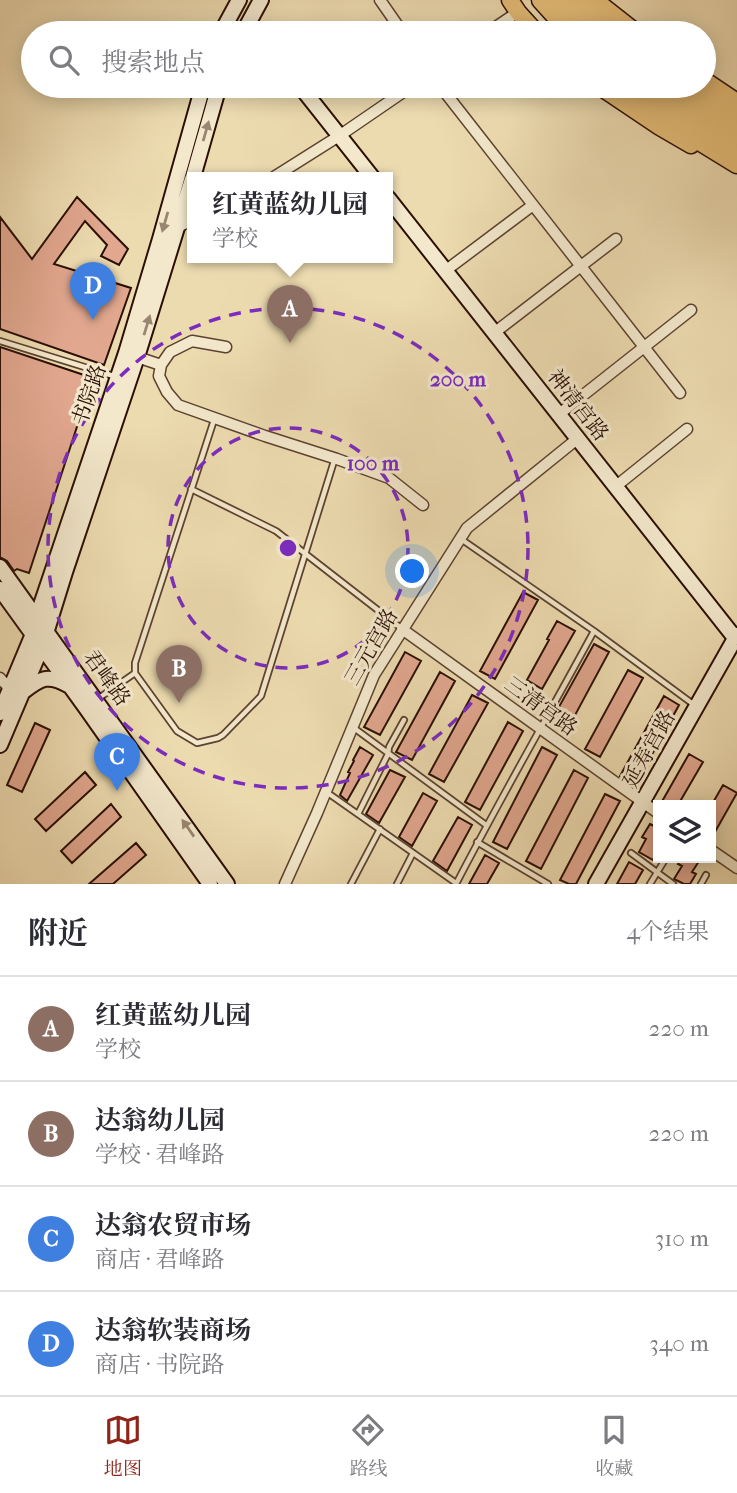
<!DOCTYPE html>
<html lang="zh">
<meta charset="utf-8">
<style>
:root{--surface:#fff;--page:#f7f7f7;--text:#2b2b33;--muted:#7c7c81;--line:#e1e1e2;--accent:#8f2418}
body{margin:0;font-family:"IM FELL French Canon","Noto Serif SC",serif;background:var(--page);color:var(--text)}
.controls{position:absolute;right:21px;bottom:21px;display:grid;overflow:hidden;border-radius:0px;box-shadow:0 4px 18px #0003}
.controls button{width:63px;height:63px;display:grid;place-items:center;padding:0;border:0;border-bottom:2px solid var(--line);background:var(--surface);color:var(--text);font:35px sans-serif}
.you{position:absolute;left:413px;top:572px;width:24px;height:24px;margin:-18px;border:5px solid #fff;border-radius:50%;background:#1a73e8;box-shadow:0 0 0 10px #1a73e833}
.badge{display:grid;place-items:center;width:46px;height:46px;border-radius:50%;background:var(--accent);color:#fff;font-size:23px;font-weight:700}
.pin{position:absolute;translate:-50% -58px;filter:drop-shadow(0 2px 4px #0008)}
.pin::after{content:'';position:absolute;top:37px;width:24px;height:21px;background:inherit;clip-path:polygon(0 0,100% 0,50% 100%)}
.popup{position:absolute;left:187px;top:172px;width:206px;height:91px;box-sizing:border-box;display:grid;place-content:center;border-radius:0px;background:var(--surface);filter:drop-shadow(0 2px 5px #0005);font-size:23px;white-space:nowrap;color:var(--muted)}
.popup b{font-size:26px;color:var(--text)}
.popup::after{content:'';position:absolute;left:50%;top:100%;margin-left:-14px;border:14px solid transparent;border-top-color:var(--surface)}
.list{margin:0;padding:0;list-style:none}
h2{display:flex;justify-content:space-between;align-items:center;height:91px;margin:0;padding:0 28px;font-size:30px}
h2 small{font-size:23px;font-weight:400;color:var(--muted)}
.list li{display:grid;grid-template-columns:46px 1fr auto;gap:21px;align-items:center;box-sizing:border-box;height:105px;padding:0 28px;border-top:2px solid var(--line)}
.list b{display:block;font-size:26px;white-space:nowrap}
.list p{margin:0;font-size:23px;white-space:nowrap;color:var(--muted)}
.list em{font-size:23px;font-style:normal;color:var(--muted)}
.icon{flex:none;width:38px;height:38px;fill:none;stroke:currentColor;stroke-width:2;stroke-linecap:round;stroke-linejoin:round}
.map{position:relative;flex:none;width:737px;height:884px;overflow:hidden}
.search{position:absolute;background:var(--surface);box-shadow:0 4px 18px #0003;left:21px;right:21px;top:21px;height:77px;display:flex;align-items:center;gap:18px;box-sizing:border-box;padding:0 24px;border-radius:38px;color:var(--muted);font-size:26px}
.sheet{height:511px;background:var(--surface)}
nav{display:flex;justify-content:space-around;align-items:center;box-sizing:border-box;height:98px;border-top:2px solid var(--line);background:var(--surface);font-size:19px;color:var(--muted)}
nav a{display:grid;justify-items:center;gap:4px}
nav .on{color:var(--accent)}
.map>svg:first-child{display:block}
.building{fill:#e1a78f;stroke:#2b0f05;stroke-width:2}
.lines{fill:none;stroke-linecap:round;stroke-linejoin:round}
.lane-casing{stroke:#5c4230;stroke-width:8}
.street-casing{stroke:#5c4230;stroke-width:13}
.secondary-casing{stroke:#2b0f05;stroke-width:18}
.primary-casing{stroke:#2b0f05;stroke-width:19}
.highway-casing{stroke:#2b0f05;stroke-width:21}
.lane{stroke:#f3e8cc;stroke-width:4.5}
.street{stroke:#f3e8cc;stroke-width:10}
.secondary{stroke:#f3e8cc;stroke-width:14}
.primary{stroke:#e6be78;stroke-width:16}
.highway{stroke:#e6be78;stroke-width:18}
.oneway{fill:#998672}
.ring{fill:none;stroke:#7b2cbf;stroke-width:3.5;stroke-dasharray:12 9}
.labels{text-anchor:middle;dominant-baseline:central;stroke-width:6;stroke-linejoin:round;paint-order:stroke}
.street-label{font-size:21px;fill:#2b0f05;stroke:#f3e8cc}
.centre{fill:#7b2cbf;stroke:#f3e8cc;stroke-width:3.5}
.ring-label{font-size:21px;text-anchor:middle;font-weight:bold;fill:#7b2cbf;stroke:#f3e8cc;stroke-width:6;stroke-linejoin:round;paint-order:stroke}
</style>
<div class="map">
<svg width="737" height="884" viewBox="0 0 737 884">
<rect width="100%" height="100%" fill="#eddbb0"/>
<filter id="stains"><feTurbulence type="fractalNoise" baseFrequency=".00286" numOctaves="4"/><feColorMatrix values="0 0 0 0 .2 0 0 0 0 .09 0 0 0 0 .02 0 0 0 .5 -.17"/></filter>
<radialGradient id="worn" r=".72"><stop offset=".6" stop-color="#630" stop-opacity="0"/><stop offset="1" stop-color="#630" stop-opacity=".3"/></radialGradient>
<path class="building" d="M77 197 128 249 119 265 101 256 107 245 85 221 54 264 131 288 104 365 0 329V217L32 259Z
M0 347 93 378 29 573 17 569 14 571 7 561 0 557Z
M523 592 538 600 495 679 480 671Z
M557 621 575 631 542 689 527 680 549 640 547 639Z
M594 644 609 652 566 732 550 723Z
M405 652 421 661 380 735 364 727Z
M628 670 643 678 600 757 585 749Z
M440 672 455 681 412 760 396 752Z
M472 695 488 703 444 782 429 774Z
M664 696 679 705 636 784 620 776Z
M508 722 523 731 480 810 465 802Z
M35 723 50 730 22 792 7 785Z
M360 747 373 755 347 801 340 795 350 773 348 772 354 761 353 760Z
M542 747 557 755 507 849 493 842Z
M689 754 703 762 678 805H660Z
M390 770 405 777 379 823 366 814Z
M574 770 588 778 541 869 526 861Z
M85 772 96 785 46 831 35 819Z
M723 785 737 793 711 839V806Z
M423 793 437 801 412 846 399 837Z
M605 794 620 801 576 884H569L560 880Z
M111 804 121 817 72 863 61 851Z
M458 817 472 825 447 871 433 861Z
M650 824 658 828V851L653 860 639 852 646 839 642 837Z
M136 843 146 855 113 884H89Z
M485 855 499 863 487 884H469Z
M681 858H701L692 872 696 874 690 884H684L674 879 682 866 678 864Z
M629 862 643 870 635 884H617Z"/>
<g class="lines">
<g class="lane-casing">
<path id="lane" d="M0 341 117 377
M191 489 276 531 401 628
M461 539 594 631 693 704
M135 673 177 731 197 743 218 738 223 735 261 696 335 458
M99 698 135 673V663L214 420
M354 728 486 825
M325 791 456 883
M358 814 388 754 389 747 404 720
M477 842 548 884
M631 853 673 884
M351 884 380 829
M397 884 413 853
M456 884C500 799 548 716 594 631
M650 884 666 858
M701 884 706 875"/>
</g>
<g class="street-casing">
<path id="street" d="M380 0 403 33
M487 33 518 12
M440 86 680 393
M274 177 339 136 412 86
M178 227 192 220
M445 271 533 205
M494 333 616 239
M226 347 192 341 170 352 161 365 159 376 167 392 178 405 265 436 337 459 389 478 423 505
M137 357 161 365
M558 415 691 310
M615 487 687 429
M402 629 658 813
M0 678 10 689
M711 850 737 868
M285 884 317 813 374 675 467 528 577 439"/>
</g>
<g class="secondary-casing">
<path id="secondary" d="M221 33 239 0
M243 33 261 0
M300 86 372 177
M193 177 219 86
M388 198 735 638
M0 567 227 884
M0 589 86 708 210 884
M24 691C41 678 48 674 68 685
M0 713 33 634 37 617 126 353 160 239 203 86
M0 745 42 646 65 572 137 357 192 179
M596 884 737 635"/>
</g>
<g class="primary-casing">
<path id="primary" d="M510 0 518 12 537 33
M595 0 637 33
M704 80 737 102
M599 86 660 127 691 145"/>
</g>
<g class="highway-casing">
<path id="highway" d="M541 0 571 33
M562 0 580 20 597 33
M581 0 590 10 619 33
M616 86 680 129 737 164
M639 86 737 147
M670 86 737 128
M694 86 737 113"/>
</g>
<use href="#lane" class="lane"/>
<use href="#street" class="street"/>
<use href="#secondary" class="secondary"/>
<use href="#primary" class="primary"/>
<use href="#highway" class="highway"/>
</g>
<defs><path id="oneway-solid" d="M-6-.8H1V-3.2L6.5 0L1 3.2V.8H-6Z" transform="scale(1.75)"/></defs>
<g class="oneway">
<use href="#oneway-solid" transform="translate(206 131) rotate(-74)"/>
<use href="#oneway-solid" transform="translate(165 222) rotate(106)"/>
<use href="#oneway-solid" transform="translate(147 325) rotate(-73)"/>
<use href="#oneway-solid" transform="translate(188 828) rotate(-125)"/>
</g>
<g class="ring">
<circle cx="288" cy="548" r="120"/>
<circle cx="288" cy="548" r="240"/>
</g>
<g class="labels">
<g class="street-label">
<text transform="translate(89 395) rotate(-71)">书院路</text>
<text transform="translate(578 405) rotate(52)">神清宫路</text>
<text transform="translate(371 647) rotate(-60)">三元宫路</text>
<text transform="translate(107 678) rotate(54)">君峰路</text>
<text transform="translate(541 706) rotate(36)">三清宫路</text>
<text transform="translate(649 749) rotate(-61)">延寿宫路</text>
</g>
</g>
<circle cx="288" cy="548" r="10" class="centre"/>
<g class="ring-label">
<text x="458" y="386">200 m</text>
<text x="373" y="470">100 m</text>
</g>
<rect width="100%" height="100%" filter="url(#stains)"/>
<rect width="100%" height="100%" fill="url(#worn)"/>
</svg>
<div class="controls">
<button><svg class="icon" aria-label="layers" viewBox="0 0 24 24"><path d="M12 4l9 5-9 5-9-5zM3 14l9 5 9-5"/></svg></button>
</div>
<div class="you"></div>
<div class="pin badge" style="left:290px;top:343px;background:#8d6e63">A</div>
<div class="popup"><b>红黄蓝幼儿园</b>学校</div>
<div class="pin badge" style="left:179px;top:703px;background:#8d6e63">B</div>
<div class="pin badge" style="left:117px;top:791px;background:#3f7fe0">C</div>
<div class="pin badge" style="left:93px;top:320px;background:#3f7fe0">D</div>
<div class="search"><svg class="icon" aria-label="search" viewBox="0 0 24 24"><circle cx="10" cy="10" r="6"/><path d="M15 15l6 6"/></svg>搜索地点</div>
</div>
<section class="sheet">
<h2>附近<small>4个结果</small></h2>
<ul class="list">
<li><span class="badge" style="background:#8d6e63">A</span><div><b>红黄蓝幼儿园</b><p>学校</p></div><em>220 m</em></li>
<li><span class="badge" style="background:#8d6e63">B</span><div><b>达翁幼儿园</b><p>学校 · 君峰路</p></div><em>220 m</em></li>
<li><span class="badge" style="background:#3f7fe0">C</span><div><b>达翁农贸市场</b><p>商店 · 君峰路</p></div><em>310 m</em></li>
<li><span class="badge" style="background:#3f7fe0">D</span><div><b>达翁软装商场</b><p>商店 · 书院路</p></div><em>340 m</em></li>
</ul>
</section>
<nav>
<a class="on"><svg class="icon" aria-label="map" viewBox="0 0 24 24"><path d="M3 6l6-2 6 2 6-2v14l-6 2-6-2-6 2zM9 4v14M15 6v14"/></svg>地图</a>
<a><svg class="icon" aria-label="directions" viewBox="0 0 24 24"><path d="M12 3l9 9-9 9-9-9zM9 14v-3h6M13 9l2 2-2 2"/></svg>路线</a>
<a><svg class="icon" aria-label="saved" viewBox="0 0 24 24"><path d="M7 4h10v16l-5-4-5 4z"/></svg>收藏</a>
</nav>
